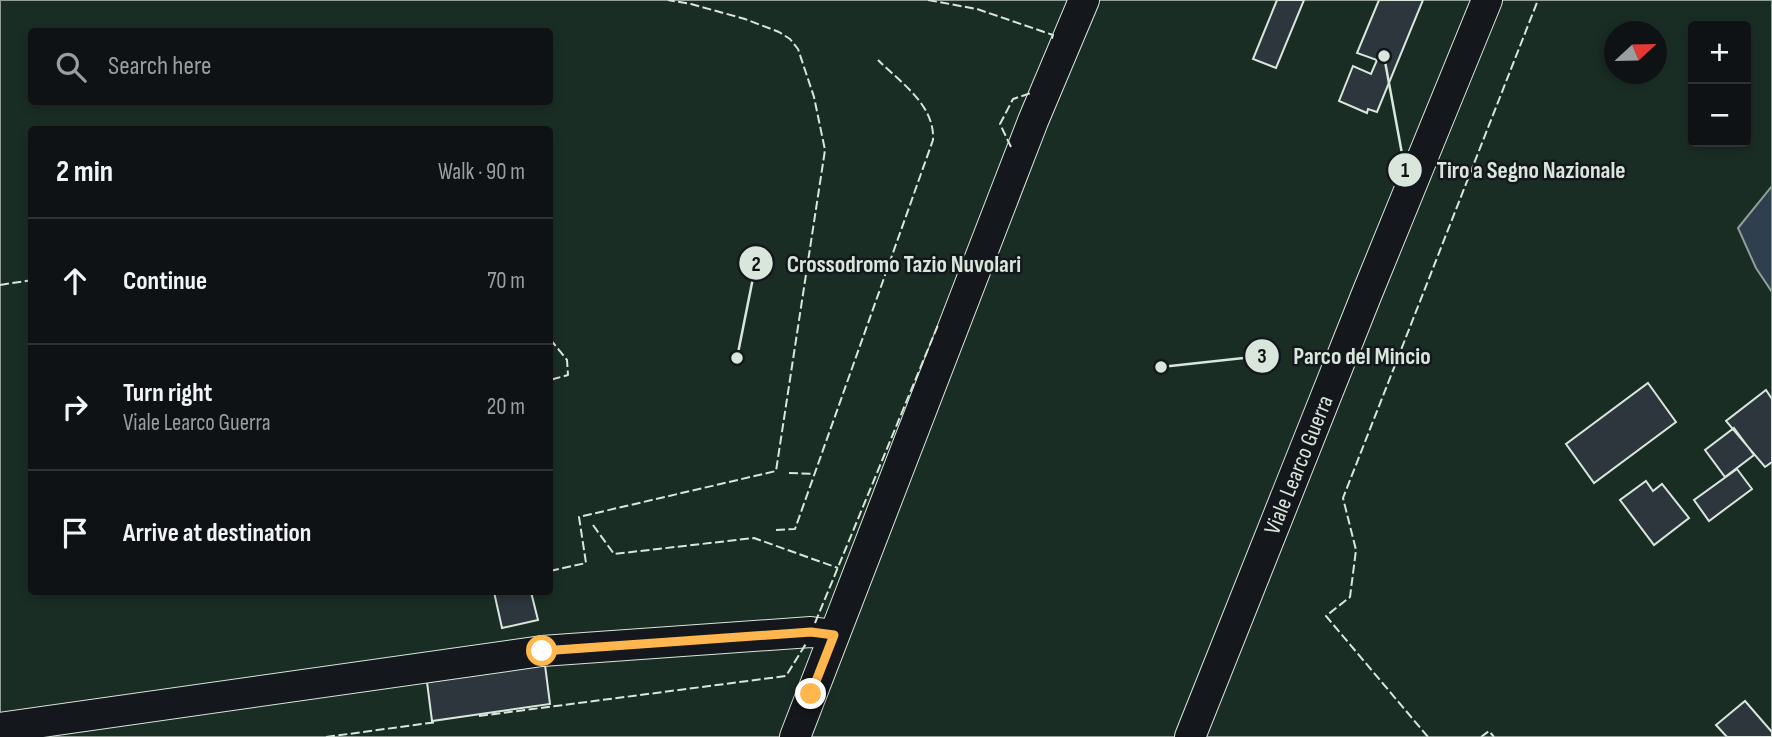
<!DOCTYPE html>
<meta charset="utf-8">
<style>
:root{--surface:#0f1215;--page:#1d2022;--text:#f1f3f6;--muted:#9b9ea0;--line:#2f3234}
body{margin:0;font-family:"Sofia Sans Condensed",sans-serif;background:var(--page);color:var(--text)}
.controls{position:absolute;right:21px;top:21px;display:grid;overflow:hidden;border-radius:7px;box-shadow:0 4px 10px #0003}
.controls button{width:63px;height:63px;display:grid;place-items:center;padding:0;border:0;border-bottom:2px solid var(--line);background:var(--surface);color:var(--text);font:35px sans-serif}
.compass{position:absolute;left:1604px;top:21px;width:63px;height:63px;border-radius:50%;background:var(--surface);box-shadow:0 4px 10px #0003;rotate:68deg}
.stop{position:absolute;width:21px;height:21px;margin:-16px;border:5px solid #ffb74d;border-radius:50%;background:#fff}
.stop.end{background:#ffb74d;border-color:#fff;box-shadow:0 2px 7px #0008}
.list{margin:0;padding:0;list-style:none}
h2{display:flex;justify-content:space-between;align-items:center;height:91px;margin:0;padding:0 28px;font-size:30px}
h2 small{font-size:23px;font-weight:400;color:var(--muted)}
.list li{display:grid;grid-template-columns:46px 1fr auto;gap:21px;align-items:center;box-sizing:border-box;height:126px;padding:0 28px;border-top:2px solid var(--line)}
.list b{display:block;font-size:26px;white-space:nowrap}
.list p{margin:0;font-size:23px;white-space:nowrap;color:var(--muted)}
.list em{font-size:23px;font-style:normal;color:var(--muted)}
.icon{flex:none;width:38px;height:38px;fill:none;stroke:currentColor;stroke-width:2;stroke-linecap:round;stroke-linejoin:round}
.map{position:relative;flex:none;width:1772px;height:737px;overflow:hidden}
.search{position:absolute;background:var(--surface);box-shadow:0 4px 10px #0003;left:28px;top:28px;width:525px;height:77px;display:flex;align-items:center;gap:18px;box-sizing:border-box;padding:0 24px;border-radius:7px;color:var(--muted);font-size:26px}
.panel{position:absolute;background:var(--surface);box-shadow:0 4px 10px #0003;left:28px;top:126px;width:525px;height:469px;border-radius:7px}
.map>svg:first-child{display:block}
.green{fill:#1a2d24;stroke:#939e99;stroke-width:2;fill-rule:evenodd}
.water{fill:#2f3f4d;stroke:#939e99;stroke-width:2}
.building{fill:#2c363c;stroke:#d8e6dc;stroke-width:2}
.lines{fill:none;stroke-linecap:round;stroke-linejoin:round}
.minor-casing{stroke:#d8e6dc;stroke-width:32}
.minor{stroke:#14181c;stroke-width:30}
.fence{stroke:#d8e6dc;stroke-width:2;stroke-dasharray:9 3.5;stroke-linecap:butt}
.route{stroke:#ffb74d;stroke-width:9}
.labels{text-anchor:middle;dominant-baseline:central;stroke-width:5;stroke-linejoin:round;paint-order:stroke}
.street-label{font-size:23px;fill:#d8e6dc;stroke:#14181c}
.leader{fill:none;stroke:#d8e6dc;stroke-width:2.5}
.callout-dot{fill:#d8e6dc;stroke:#14181c;stroke-width:2.5}
.mark-label{font-size:21px;text-anchor:middle;font-weight:bold;fill:#111}
.callout-label{font-size:24px;text-anchor:middle;font-weight:bold;fill:#d8e6dc;stroke:#14181c;stroke-width:5;stroke-linejoin:round;paint-order:stroke}
</style>
<div class="map">
<svg width="1772" height="737" viewBox="0 0 1772 737">
<rect width="100%" height="100%" fill="#14181c"/>
<path class="green" d="M0 0H1772V737H0ZM1693 26H1746V142H1693ZM32 32H550V102H32ZM1614 32H1656V74H1614ZM32 130H550V592H32Z"/>
<path class="water" d="M1772 186V292L1756 268 1738 228Z"/>
<path class="building" d="M1277 0H1304L1276 68 1253 59Z
M1379 0H1423L1377 112 1368 109 1367 113 1339 101 1353 66 1371 74 1377 60 1357 53Z
M1648 383 1676 422 1594 483 1566 444Z
M1766 390 1772 399V462L1765 467 1726 421Z
M1734 428 1754 455 1725 477 1705 450Z
M1737 469 1752 489 1709 521 1694 500Z
M1646 481 1653 491 1662 484 1689 518 1654 545 1620 500Z
M494 592H531L538 620 502 628Z
M545 665 550 704 432 721 427 682Z
M1745 701 1772 732V737H1727L1716 725Z"/>
<g class="lines">
<g class="minor-casing">
<path id="minor" d="M0 728 542 651 811 632 834 635
M795 737 1033 121 1084 0
M1190 737 1366 296 1487 0"/>
</g>
<use href="#minor" class="minor"/>
<path class="fence" d="M928 0 977 9 1053 35 1051 41
M1011 147 1000 124 1013 99 1031 93
M0 285 32 280
M550 339 567 360 568 375 550 380
M789 473 814 474
M593 525 614 554 754 538 838 568
M776 530 795 529 933 140C935 105 901 83 878 60
M550 571 586 563 579 517 776 471 825 150 814 97 798 49 790 39 779 32 745 19 691 4 668 0
M815 623 938 325
M479 716 786 676 807 642
M326 737 437 722
M1428 737 1326 616 1350 597 1356 550 1343 498 1538 0
M1481 737 1489 731 1494 737"/>
</g>
<g class="lines">
<path class="route" d="M542 651 811 632 834 635 811 694"/>
</g>
<g class="labels">
<g class="street-label">
<text transform="translate(1299 465) rotate(-68)">Viale Learco Guerra</text>
</g>
</g>
<path class="leader" d="M1384 56L1405 170M737 358L756 263M1161 367L1262 356"/>
<g class="callout-dot">
<circle cx="1384" cy="56" r="7"/>
<circle cx="737" cy="358" r="7"/>
<circle cx="1161" cy="367" r="7"/>
<circle cx="1405" cy="170" r="18"/>
<circle cx="756" cy="263" r="18"/>
<circle cx="1262" cy="356" r="18"/>
</g>
<g class="mark-label">
<text x="1405" y="177">1</text>
<text x="756" y="271">2</text>
<text x="1262" y="363">3</text>
</g>
<g class="callout-label">
<text x="1531" y="178">Tiro a Segno Nazionale</text>
<text x="904" y="272">Crossodromo Tazio Nuvolari</text>
<text x="1362" y="364">Parco del Mincio</text>
</g>
</svg>
<div class="controls">
<button>+</button>
<button>−</button>
</div>
<svg class="compass" viewBox="-18 -18 36 36"><path d="M0-13l5 13h-10z" fill="#e53935"/><path d="M0 13l5-13h-10z" fill="#9b9ea0"/></svg>
<div class="stop" style="left:542px;top:651px"></div>
<div class="stop end" style="left:811px;top:694px"></div>
<div class="search"><svg class="icon" aria-label="search" viewBox="0 0 24 24"><circle cx="10" cy="10" r="6"/><path d="M15 15l6 6"/></svg>Search here</div>
<section class="panel">
<h2>2 min<small>Walk · 90 m</small></h2>
<ul class="list">
<li><svg class="icon" aria-label="ahead" viewBox="0 0 24 24"><path d="M12 20V5M6 11l6-6 6 6"/></svg><div><b>Continue</b></div><em>70 m</em></li>
<li><svg class="icon" aria-label="right" viewBox="0 0 24 24"><path d="M7 20v-9h11M14 6l5 5-5 5"/></svg><div><b>Turn right</b><p>Viale Learco Guerra</p></div><em>20 m</em></li>
<li><svg class="icon" aria-label="arrive" viewBox="0 0 24 24"><path d="M6 21V4h12l-3 4 3 4H6"/></svg><div><b>Arrive at destination</b></div></li>
</ul>
</section>
</div>
